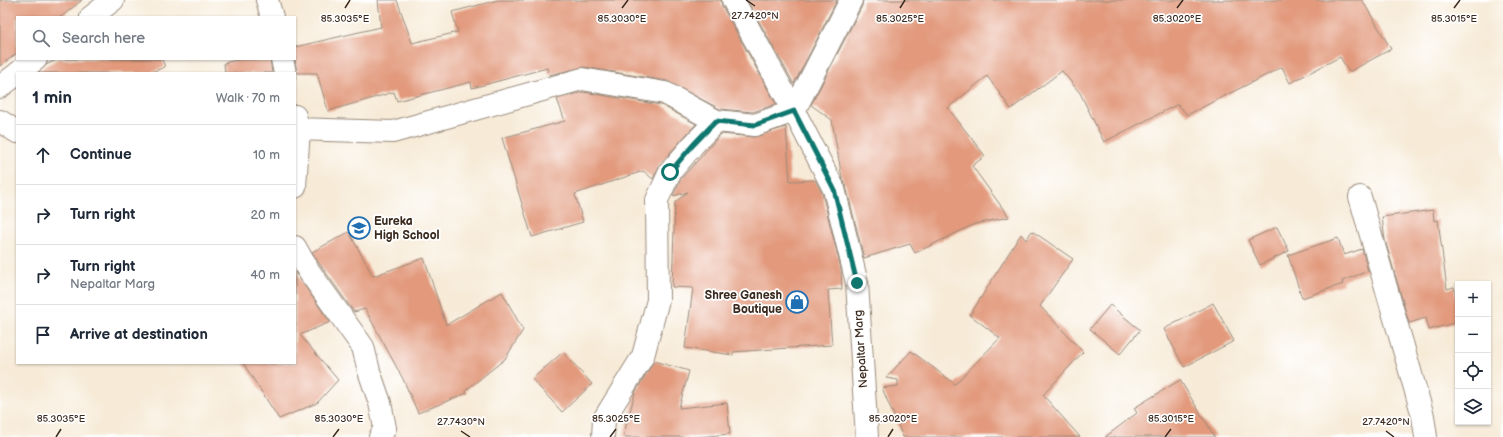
<!DOCTYPE html>
<meta charset="utf-8">
<style>
:root{--surface:#fff;--page:#f2f2f3;--text:#1f2937;--muted:#747a83;--line:#e0e1e3}
body{margin:0;font-family:"Balsamiq Sans",sans-serif;background:var(--page);color:var(--text)}
.controls{position:absolute;right:12px;bottom:12px;display:grid;overflow:hidden;border-radius:0px;box-shadow:0 1px 3px #0004}
.controls button{width:36px;height:36px;display:grid;place-items:center;padding:0;border:0;border-bottom:1px solid var(--line);background:var(--surface);color:var(--text);font:20px sans-serif}
.stop{position:absolute;width:12px;height:12px;margin:-9px;border:3px solid #0f766e;border-radius:50%;background:#fff}
.stop.end{background:#0f766e;border-color:#fff;box-shadow:0 1px 4px #0008}
.list{margin:0;padding:0;list-style:none}
h2{display:flex;justify-content:space-between;align-items:center;height:52px;margin:0;padding:0 16px;font-size:17px}
h2 small{font-size:13px;font-weight:400;color:var(--muted)}
.list li{display:grid;grid-template-columns:26px 1fr auto;gap:12px;align-items:center;box-sizing:border-box;height:60px;padding:0 16px;border-top:1px solid var(--line)}
.list b{display:block;font-size:15px;white-space:nowrap}
.list p{margin:0;font-size:13px;white-space:nowrap;color:var(--muted)}
.list em{font-size:13px;font-style:normal;color:var(--muted)}
.icon{flex:none;width:22px;height:22px;fill:none;stroke:currentColor;stroke-width:2;stroke-linecap:round;stroke-linejoin:round}
.map{position:relative;flex:none;width:1503px;height:437px;overflow:hidden}
.search{position:absolute;background:var(--surface);box-shadow:0 1px 3px #0004;left:16px;top:16px;width:280px;height:44px;display:flex;align-items:center;gap:10px;box-sizing:border-box;padding:0 14px;border-radius:0px;color:var(--muted);font-size:15px}
.panel{position:absolute;background:var(--surface);box-shadow:0 1px 3px #0004;left:16px;top:72px;width:280px;height:292px;border-radius:0px}
.map>svg:first-child{display:block}
.building{fill:#e2997b}
.lines{fill:none;stroke-linecap:round;stroke-linejoin:round}
.minor-casing{stroke:#998a7b;stroke-width:24}
.tertiary-casing{stroke:#998a7b;stroke-width:24}
.minor{stroke:#fff;stroke-width:22}
.tertiary{stroke:#fff;stroke-width:22}
.route{stroke:#0f766e;stroke-width:5}
.ticks{fill:none;stroke:#3b2a1e;stroke-width:1.5}
.labels{text-anchor:middle;dominant-baseline:central;stroke-width:3.5;stroke-linejoin:round;paint-order:stroke}
.poi-label{font-size:12px;font-weight:bold;fill:#3b2a1e;stroke:#fff;text-anchor:start}
.street-label{font-size:12px;fill:#3b2a1e;stroke:#fff}
.ticks-label{font-size:10px;text-anchor:middle;fill:#3b2a1e;stroke:#fff;stroke-width:3.5;stroke-linejoin:round;paint-order:stroke}
</style>
<div class="map">
<svg width="1503" height="437" viewBox="0 0 1503 437">
<rect width="100%" height="100%" fill="#fff"/>
<filter id="ink" filterUnits="userSpaceOnUse"><feTurbulence type="fractalNoise" baseFrequency=".025" numOctaves="2"/><feDisplacementMap in="SourceGraphic" scale="8" xChannelSelector="R" yChannelSelector="G"/><feConvolveMatrix kernelMatrix="1 2 1 2 8 2 1 2 1" color-interpolation-filters="sRGB"/></filter>
<filter id="wash" filterUnits="userSpaceOnUse"><feTurbulence type="fractalNoise" baseFrequency=".012" numOctaves="4" result="noise"/><feDisplacementMap in="SourceGraphic" scale="16" xChannelSelector="R" yChannelSelector="G"/><feGaussianBlur stdDeviation="0.9" result="paint"/><feColorMatrix in="noise" values="0 0 0 0 0 0 0 0 0 0 0 0 0 0 0 0 0 1.4 0 .05"/><feComposite in="paint" operator="in"/></filter>
<g filter="url(#wash)">
<rect width="100%" height="100%" fill="#f7ebd8"/>
<g id="blocks">
<path class="building" d="M0 0H82L61 17H17V53L0 66Z
M378 0H397L412 43 458 32 452 12 498 0H721L722 6 776 104 753 112 720 109 667 81 584 67 549 75 547 68 472 88 471 82 397 101 394 92 328 111 317 73H297L295 59V47L381 27Z
M747 0H837L794 84Z
M863 0H1362L1391 49 1349 72 1340 57 1290 83 1282 67 1187 115 1178 104 1104 142 1080 93 1062 71 1011 109 987 76 948 108 985 156 972 166 1009 217 975 224 915 253 910 244 864 258 846 186 842 178 832 120 811 105 862 6Z
M58 59H162L165 67 149 73H38L46 65Z
M241 59H270L272 73H225L224 63Z
M583 92 661 105 696 124 660 164 653 179 643 171 575 194 583 222 532 237 502 138 565 121 557 99Z
M786 127 790 181 815 180 822 193 841 269 842 289 828 290 832 345 733 352V355L685 348 693 288 672 287 675 202 688 192 673 196 681 179 721 134 754 137Z
M1433 210 1434 221 1438 220 1447 289 1454 287 1458 304V322L1429 330 1426 318 1409 323 1385 240 1382 217Z
M1277 227 1289 251 1260 265 1248 240Z
M1032 231 1073 259 1040 306 1083 352 1043 395 1080 437H903L882 388 898 386V380L886 378 911 351 955 384 1000 338 970 315 1021 234 1026 240Z
M349 232 373 276 424 258 446 325 502 292 523 330 505 359 466 390 467 393 418 413 403 379 365 309 354 312 319 263 312 252Z
M1338 238 1344 255 1362 249 1368 271 1342 281 1343 284 1302 298 1288 255Z
M295 272 330 322 300 335 338 380 317 403 279 419 243 363H295Z
M1213 303 1234 341 1184 367 1164 329Z
M1110 305 1140 330 1120 354 1090 329Z
M563 352 592 384 562 412 532 379Z
M654 361 689 371 679 408 727 403 730 434 697 437H623L635 393Z
M1180 380 1215 437H1105L1137 413 1134 408Z"/>
</g>
</g>
<g filter="url(#ink)">
<use href="#blocks" fill-opacity="0" stroke="#998a7b" stroke-width="1"/>
<g class="lines">
<g class="minor-casing">
<path id="minor" d="M267 0 272 17
M282 59 285 73
M0 121 17 132
M295 129 393 132 582 79 665 93 716 121 755 125 794 111 851 0
M295 187 299 129 295 116
M1360 197 1423 416 1426 437
M295 247 308 270 363 347 369 371 380 403 385 428 380 437
M603 437 604 419 643 356 658 300 657 200 670 172 693 145 716 121"/>
</g>
<g class="tertiary-casing">
<path id="tertiary" d="M733 0 794 111 834 189 857 283 867 437
M91 17 113 0
M18 73 36 59
M0 87 17 74"/>
</g>
<use href="#minor" class="minor"/>
<use href="#tertiary" class="tertiary"/>
</g>
</g>
<g class="lines" filter="url(#ink)">
<path class="route" d="M670 172 693 145 716 121 755 125 794 111 834 189 857 283"/>
</g>
<path class="ticks" d="M746 0 755 6M345 8 350 0M622 8 628 0M900 8 905 0M1177 8 1183 0M1454 8 1460 0M461 431 470 437M1386 431 1394 437M56 437 61 429M333 437 339 429M610 437 616 429M888 437 893 429M1165 437 1171 429"/>
<defs>
<g id="school-ring" transform="scale(1.15)"><circle r="9.5" fill="#fff" stroke="#1f6fb2" stroke-width="1.5"/><path d="M0-5L7-2L0 1L-7-2ZM-4 1L0 2.5L4 1V4Q0 6-4 4Z" fill="#1f6fb2"/></g>
<g id="shop-ring" transform="scale(1.15)"><circle r="9.5" fill="#fff" stroke="#1f6fb2" stroke-width="1.5"/><path d="M-5-2.5h2.3a2.7 3.5 0 0 1 5.4 0H5L5.5 6h-11ZM-1.5-2.5h3a1.5 2.3 0 0 0-3 0Z" fill="#1f6fb2"/></g>
</defs>
<g fill-rule="evenodd">
<use href="#school-ring" x="359" y="228"/>
<use href="#shop-ring" x="797" y="302"/>
</g>
<g class="labels">
<g class="poi-label">
<text x="374" y="221">Eureka<tspan x="374" dy="14">High School</tspan></text>
<text x="782" y="295" text-anchor="end">Shree Ganesh<tspan x="782" dy="14">Boutique</tspan></text>
</g>
<g class="street-label">
<text transform="translate(861 349) rotate(-94)">Nepaltar Marg</text>
</g>
</g>
<g class="ticks-label">
<text x="755" y="19">27.7420°N</text>
<text x="345" y="22">85.3035°E</text>
<text x="622" y="22">85.3030°E</text>
<text x="900" y="22">85.3025°E</text>
<text x="1177" y="22">85.3020°E</text>
<text x="1454" y="22">85.3015°E</text>
<text x="61" y="422">85.3035°E</text>
<text x="339" y="422">85.3030°E</text>
<text x="616" y="422">85.3025°E</text>
<text x="893" y="422">85.3020°E</text>
<text x="1171" y="422">85.3015°E</text>
<text x="461" y="425">27.7430°N</text>
<text x="1386" y="425">27.7420°N</text>
</g>
</svg>
<div class="controls">
<button>+</button>
<button>−</button>
<button><svg class="icon" aria-label="locate" viewBox="0 0 24 24"><circle cx="12" cy="12" r="6"/><path d="M12 2v4M12 18v4M2 12h4M18 12h4"/></svg></button>
<button><svg class="icon" aria-label="layers" viewBox="0 0 24 24"><path d="M12 4l9 5-9 5-9-5zM3 14l9 5 9-5"/></svg></button>
</div>
<div class="stop" style="left:670px;top:172px"></div>
<div class="stop end" style="left:857px;top:283px"></div>
<div class="search"><svg class="icon" aria-label="search" viewBox="0 0 24 24"><circle cx="10" cy="10" r="6"/><path d="M15 15l6 6"/></svg>Search here</div>
<section class="panel">
<h2>1 min<small>Walk · 70 m</small></h2>
<ul class="list">
<li><svg class="icon" aria-label="ahead" viewBox="0 0 24 24"><path d="M12 20V5M6 11l6-6 6 6"/></svg><div><b>Continue</b></div><em>10 m</em></li>
<li><svg class="icon" aria-label="right" viewBox="0 0 24 24"><path d="M7 20v-9h11M14 6l5 5-5 5"/></svg><div><b>Turn right</b></div><em>20 m</em></li>
<li><svg class="icon" aria-label="right" viewBox="0 0 24 24"><path d="M7 20v-9h11M14 6l5 5-5 5"/></svg><div><b>Turn right</b><p>Nepaltar Marg</p></div><em>40 m</em></li>
<li><svg class="icon" aria-label="arrive" viewBox="0 0 24 24"><path d="M6 21V4h12l-3 4 3 4H6"/></svg><div><b>Arrive at destination</b></div></li>
</ul>
</section>
</div>
